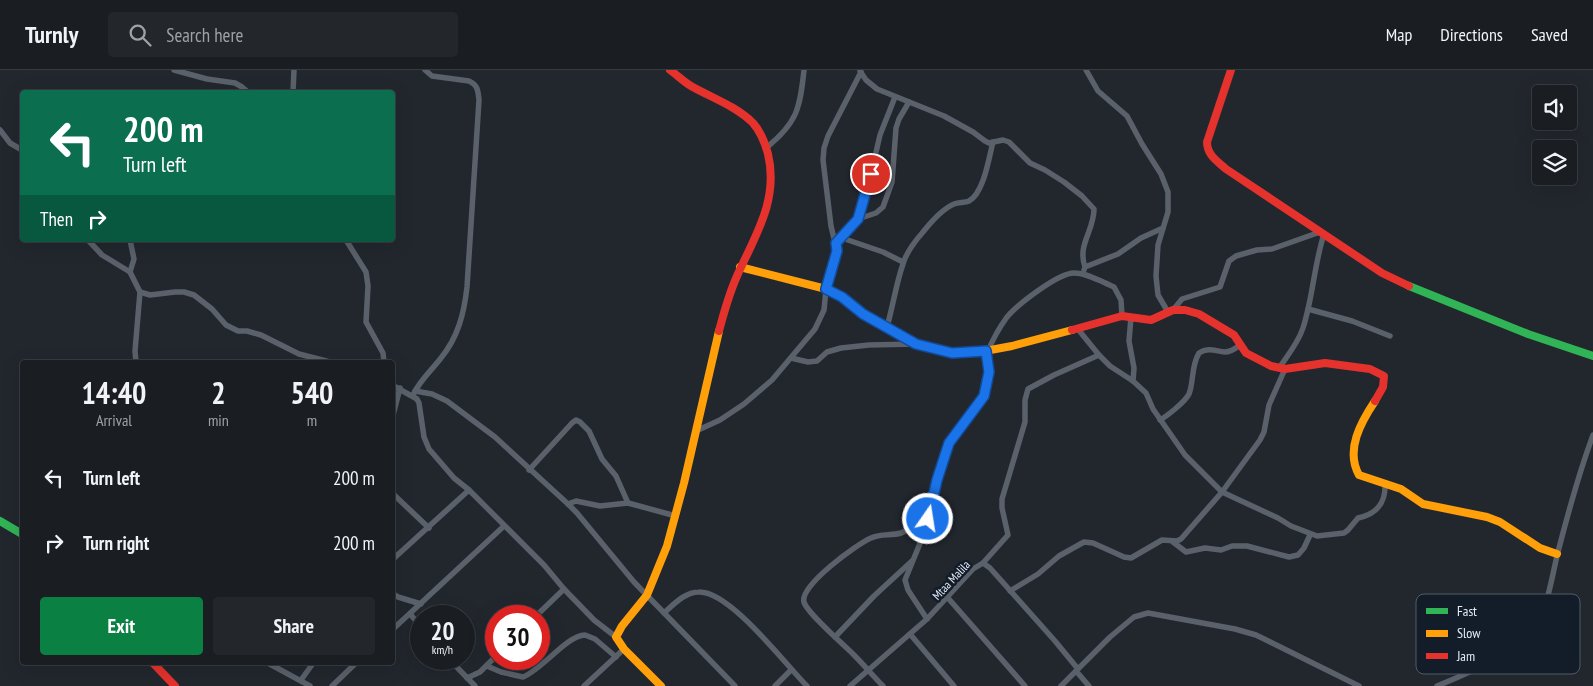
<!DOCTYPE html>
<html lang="en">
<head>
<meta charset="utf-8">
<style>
  body { margin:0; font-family:"PT Sans Narrow",sans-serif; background:#23262a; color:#f1f3f6; height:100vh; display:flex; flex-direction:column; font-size:19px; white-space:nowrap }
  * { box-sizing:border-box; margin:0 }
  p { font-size:16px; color:#9fa2a5 }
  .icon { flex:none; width:28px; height:28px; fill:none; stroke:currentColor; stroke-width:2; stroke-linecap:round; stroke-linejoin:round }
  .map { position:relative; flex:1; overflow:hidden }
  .side { position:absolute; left:20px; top:290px; width:375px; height:305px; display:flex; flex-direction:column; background:#1a1d22; border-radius:5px; box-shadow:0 5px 20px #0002,0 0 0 1px #383b40 }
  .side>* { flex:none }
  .guide { position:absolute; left:20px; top:20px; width:375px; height:152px; border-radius:5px; box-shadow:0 5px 20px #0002,0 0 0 1px #383b40; background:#0b6e4f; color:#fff; overflow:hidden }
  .fabs { position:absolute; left:1532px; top:15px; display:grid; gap:10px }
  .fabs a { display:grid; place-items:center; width:45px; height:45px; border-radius:5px; background:#1a1d22; box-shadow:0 5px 20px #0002,0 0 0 1px #383b40; font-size:25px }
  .speed { position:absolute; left:410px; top:535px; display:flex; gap:10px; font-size:25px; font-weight:700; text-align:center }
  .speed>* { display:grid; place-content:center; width:65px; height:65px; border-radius:50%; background:#1a1d22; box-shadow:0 5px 20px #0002,0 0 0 1px #383b40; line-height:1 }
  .speed small { font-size:12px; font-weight:400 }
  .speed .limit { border:8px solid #d22; background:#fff; color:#111 }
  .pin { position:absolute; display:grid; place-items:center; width:42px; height:42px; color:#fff; margin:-21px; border:2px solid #fff; border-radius:50%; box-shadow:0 1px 5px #0007 }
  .me { position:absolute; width:55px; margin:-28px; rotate:13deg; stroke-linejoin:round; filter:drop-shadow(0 0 4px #0008) }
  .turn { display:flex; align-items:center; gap:18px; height:105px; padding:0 20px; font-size:22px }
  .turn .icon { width:65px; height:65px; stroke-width:2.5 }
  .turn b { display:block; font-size:35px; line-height:42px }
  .then { display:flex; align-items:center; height:48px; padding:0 20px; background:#0003; gap:10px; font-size:19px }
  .eta { display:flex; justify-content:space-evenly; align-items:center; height:85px; text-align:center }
  .eta b { font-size:30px; font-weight:700; line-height:35px }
  .action { display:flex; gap:10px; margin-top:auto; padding:10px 20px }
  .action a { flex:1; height:58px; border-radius:5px; background:#0b8043; color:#fff; font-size:20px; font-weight:700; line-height:58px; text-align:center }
  .action a+a { background:#23262a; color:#f1f3f6 }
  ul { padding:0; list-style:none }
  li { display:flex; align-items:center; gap:15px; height:65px; padding:0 20px }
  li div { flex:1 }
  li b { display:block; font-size:19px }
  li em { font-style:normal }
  header { display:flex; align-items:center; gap:30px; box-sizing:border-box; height:70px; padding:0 25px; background:#1a1d22; border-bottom:1px solid #383b40 }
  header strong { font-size:24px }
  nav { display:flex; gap:28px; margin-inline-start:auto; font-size:18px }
  .search { width:350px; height:45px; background:#23262a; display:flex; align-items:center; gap:12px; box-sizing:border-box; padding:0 18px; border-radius:5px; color:#9fa2a5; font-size:19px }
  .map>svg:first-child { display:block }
</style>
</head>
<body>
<header>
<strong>Turnly</strong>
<div class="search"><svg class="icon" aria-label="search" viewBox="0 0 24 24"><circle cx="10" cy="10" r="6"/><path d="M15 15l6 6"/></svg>Search here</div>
<nav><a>Map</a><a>Directions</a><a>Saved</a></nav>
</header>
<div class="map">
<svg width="1593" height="616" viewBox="0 0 1593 616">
  <rect width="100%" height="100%" fill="#22272e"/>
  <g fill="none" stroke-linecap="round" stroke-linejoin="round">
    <g stroke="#5a616a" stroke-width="5.5">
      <polyline points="174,0 207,9 235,13 242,17 248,22"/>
      <polyline points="1086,0 1098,21 1127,46 1142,74 1161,104 1168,122 1168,142 1158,175 1156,206 1158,225 1168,242"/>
      <path d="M860,1L866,10L877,19L944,46L973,62L985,71L989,73L1003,70L1009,72L1030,93L1045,100L1064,112L1082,126L1094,139C1094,161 1077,175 1085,197"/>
      <polyline points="293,22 294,0"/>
      <polyline points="0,60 10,73 22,80"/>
      <path d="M766,78C797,53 800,39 804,0"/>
      <polyline points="858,149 871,104 880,65 895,27"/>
      <polyline points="842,168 883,182 903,192"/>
      <polyline points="88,170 102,185 130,202 140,222 150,225 175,222 184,222 194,225 212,239 226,255 238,261 247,261 261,265 299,284 330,292"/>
      <polyline points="130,170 134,189 130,202"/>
      <polyline points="346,170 366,202 368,216 366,252 383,283 384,292"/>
      <polyline points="836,173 858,149 876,143 883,137 892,112 896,58 899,49 909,32"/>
      <polyline points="1084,200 1085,197 1118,184 1141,168 1163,158"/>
      <polyline points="1308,239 1352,251 1390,266"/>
      <polyline points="1173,240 1182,229 1220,217 1229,191 1236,186 1257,180 1272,179 1320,162"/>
      <polyline points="1131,247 1129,271 1134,298 1133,311"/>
      <path d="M887,257C893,236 896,214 903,194C906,183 916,170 923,162C931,152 942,139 954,134C959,132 965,133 969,131C984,123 989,87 993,72"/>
      <path d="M1077,258L1099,285L1110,296L1133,311L1146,323L1153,339L1185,385L1222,422L1278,448L1291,456L1317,466L1344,463L1348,460L1358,448C1377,444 1386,433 1385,413"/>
      <path d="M988,281C993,269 999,258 1007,247C1017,235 1058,203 1074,203C1087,203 1102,212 1114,217L1121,230L1122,246"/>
      <polyline points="791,288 808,292 817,291 827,282 841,278 869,275 916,274"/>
      <polyline points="136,292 135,281 140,222"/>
      <path d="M1279,298C1288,285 1298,273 1303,258C1313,227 1314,195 1324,164"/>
      <polyline points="392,315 417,329 419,333 424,367 429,379 454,408 469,420 544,495 564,519 594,550 616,567"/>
      <polyline points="415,321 432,324 447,331 495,367 568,434 577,443 634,512 735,616"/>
      <path d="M413,325C420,310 431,301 441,288C458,267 464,244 467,217L479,30C478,21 478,15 469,11L432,6L425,0"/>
      <polyline points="392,349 400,318"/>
      <path d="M1160,350C1167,346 1185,332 1189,324C1194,311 1191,296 1199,283C1208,277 1215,281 1225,282C1231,282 1236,278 1240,275"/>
      <polyline points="696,361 720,350 744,334 772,310 815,259 824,240 826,219 837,181 831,156 823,90 824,78 828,66 861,2"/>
      <polyline points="529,400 572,353 576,350 580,352 589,361 602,389 616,406 628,433 676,446"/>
      <polyline points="392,423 429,458"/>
      <polyline points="568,434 576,431 600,436 628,433"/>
      <polyline points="1173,472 1186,482 1205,478 1221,480 1232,476 1247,476 1289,487 1298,485 1304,478 1310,465"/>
      <polyline points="392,490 469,420"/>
      <polyline points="983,493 1008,465 1002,438 1002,429 1025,352 1025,330 1028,319 1054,305 1099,285"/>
      <polyline points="1010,521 1038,504 1059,486 1084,472 1093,473 1124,487 1131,488 1162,470 1177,471 1181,469 1222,422 1260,370 1264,362 1269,335 1285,299"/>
      <polyline points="392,523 398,527 421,534"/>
      <polyline points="948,528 1025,616"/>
      <path d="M664,543C674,534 685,522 699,522C730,521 785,594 807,616"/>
      <polyline points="411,545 421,557"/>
      <polyline points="536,546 564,519"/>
      <polyline points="927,549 908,520 905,510 923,466 937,410 949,373 984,326 988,311 989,302 985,281"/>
      <polyline points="392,560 504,456"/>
      <polyline points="910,564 954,616"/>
      <polyline points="835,567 874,526 912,491"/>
      <polyline points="449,589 475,616"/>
      <polyline points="266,592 310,616"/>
      <path d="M487,596L501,602L523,607C544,598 566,566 585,565L595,569L616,587"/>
      <polyline points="1076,601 1089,616"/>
      <polyline points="467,608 480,602 496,586"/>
      <polyline points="301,610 314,592"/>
      <polyline points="332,616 357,592"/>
      <polyline points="584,616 624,579"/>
      <polyline points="775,616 791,600"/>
      <polyline points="850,616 927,549 973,499 983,493 990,498 1055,571 1078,599"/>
      <path d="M883,616C873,606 864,595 854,585C844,575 807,543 804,532C799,516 857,474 871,468C881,463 891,466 901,463C910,459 919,453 928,449"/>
      <polyline points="1061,616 1110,567 1134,547 1148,543 1235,559 1256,565 1359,616"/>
      <path d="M1437,616C1459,607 1516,583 1530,565C1548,542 1551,509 1558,482C1568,443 1579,403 1593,365"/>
    </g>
    <g stroke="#30b455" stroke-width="8">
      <polyline points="1409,216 1528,264 1593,286"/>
      <polyline points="0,451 22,464"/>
    </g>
    <g stroke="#ff9f0a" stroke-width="8">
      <polyline points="740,197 826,219 842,227 863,244 916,274 952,283 985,281 1012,276 1072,260"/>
      <path d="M1375,331C1361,352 1345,380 1359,405L1401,419L1423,434L1487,447L1500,452L1540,478L1557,484"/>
      <polyline points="661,616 624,579 616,567 622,556 647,525 667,476 684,413 719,261"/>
    </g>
    <g stroke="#e5322d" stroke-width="8">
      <path d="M670,0C677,5 684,12 691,16C712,28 736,36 753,53C761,62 765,73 768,84C779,130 755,166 737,206C729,224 724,242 719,261"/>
      <path d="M1231,0L1207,72C1207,85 1217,91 1226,99L1382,203L1409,216"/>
      <polyline points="1072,260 1122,246 1151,250 1173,240 1185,240 1199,244 1234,265 1246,283 1271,296 1285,299 1325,293 1370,299 1384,306 1383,317 1375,331"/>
      <polyline points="152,592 175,616"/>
    </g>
  </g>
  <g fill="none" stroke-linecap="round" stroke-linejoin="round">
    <defs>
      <polyline id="route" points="871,104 858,149 836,173 837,181 826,219 842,227 863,244 916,274 952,283 986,281 989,302 984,326 949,373 937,410 928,449"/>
    </defs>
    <use href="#route" stroke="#114b97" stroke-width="12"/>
    <use href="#route" stroke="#1a73e8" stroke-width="9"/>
  </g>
  <g text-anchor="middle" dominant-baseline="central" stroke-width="5" stroke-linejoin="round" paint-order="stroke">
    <g font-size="12" fill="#e5ecf6" stroke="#131d2a">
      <text transform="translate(951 510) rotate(-47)">Mtaa Malila</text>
    </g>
  </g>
  <rect x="1416" y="524" width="164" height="80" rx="8" fill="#131d2a" stroke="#525b67" stroke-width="1"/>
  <rect x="1426" y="538" width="22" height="6" fill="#30b455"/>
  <rect x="1426" y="560" width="22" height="7" fill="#ff9f0a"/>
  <rect x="1426" y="583" width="22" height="6" fill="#e5322d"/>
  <g font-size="14" fill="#e5ecf6">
    <text x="1457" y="546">Fast</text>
    <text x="1457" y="568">Slow</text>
    <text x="1457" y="591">Jam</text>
  </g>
</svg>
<div class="fabs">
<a><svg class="icon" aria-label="sound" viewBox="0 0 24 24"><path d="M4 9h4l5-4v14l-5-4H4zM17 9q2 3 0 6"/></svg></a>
<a><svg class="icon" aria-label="layers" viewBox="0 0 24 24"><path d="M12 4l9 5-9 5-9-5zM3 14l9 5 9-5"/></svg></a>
</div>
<div class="speed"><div>20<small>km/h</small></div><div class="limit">30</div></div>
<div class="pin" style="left:871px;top:104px;background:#d93025"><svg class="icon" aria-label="arrive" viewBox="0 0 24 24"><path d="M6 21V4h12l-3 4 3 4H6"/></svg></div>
<svg class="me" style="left:928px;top:449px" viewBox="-20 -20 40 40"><circle r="17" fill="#1a73e8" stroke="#fff" stroke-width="3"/><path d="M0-11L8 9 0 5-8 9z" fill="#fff"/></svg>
<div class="guide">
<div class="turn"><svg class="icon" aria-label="left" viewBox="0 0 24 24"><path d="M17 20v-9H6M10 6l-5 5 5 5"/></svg><div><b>200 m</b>Turn left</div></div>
<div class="then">Then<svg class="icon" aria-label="right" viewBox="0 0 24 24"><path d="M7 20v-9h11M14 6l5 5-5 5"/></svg></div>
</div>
<section class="side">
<div class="eta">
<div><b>14:40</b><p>Arrival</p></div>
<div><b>2</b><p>min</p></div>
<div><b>540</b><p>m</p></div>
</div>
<ul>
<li><svg class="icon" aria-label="left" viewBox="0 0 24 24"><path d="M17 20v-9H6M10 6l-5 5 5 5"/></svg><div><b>Turn left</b></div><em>200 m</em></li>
<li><svg class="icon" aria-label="right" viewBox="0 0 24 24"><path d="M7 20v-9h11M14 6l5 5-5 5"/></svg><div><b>Turn right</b></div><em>200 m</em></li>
</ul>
<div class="action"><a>Exit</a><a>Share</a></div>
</section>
</div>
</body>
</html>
